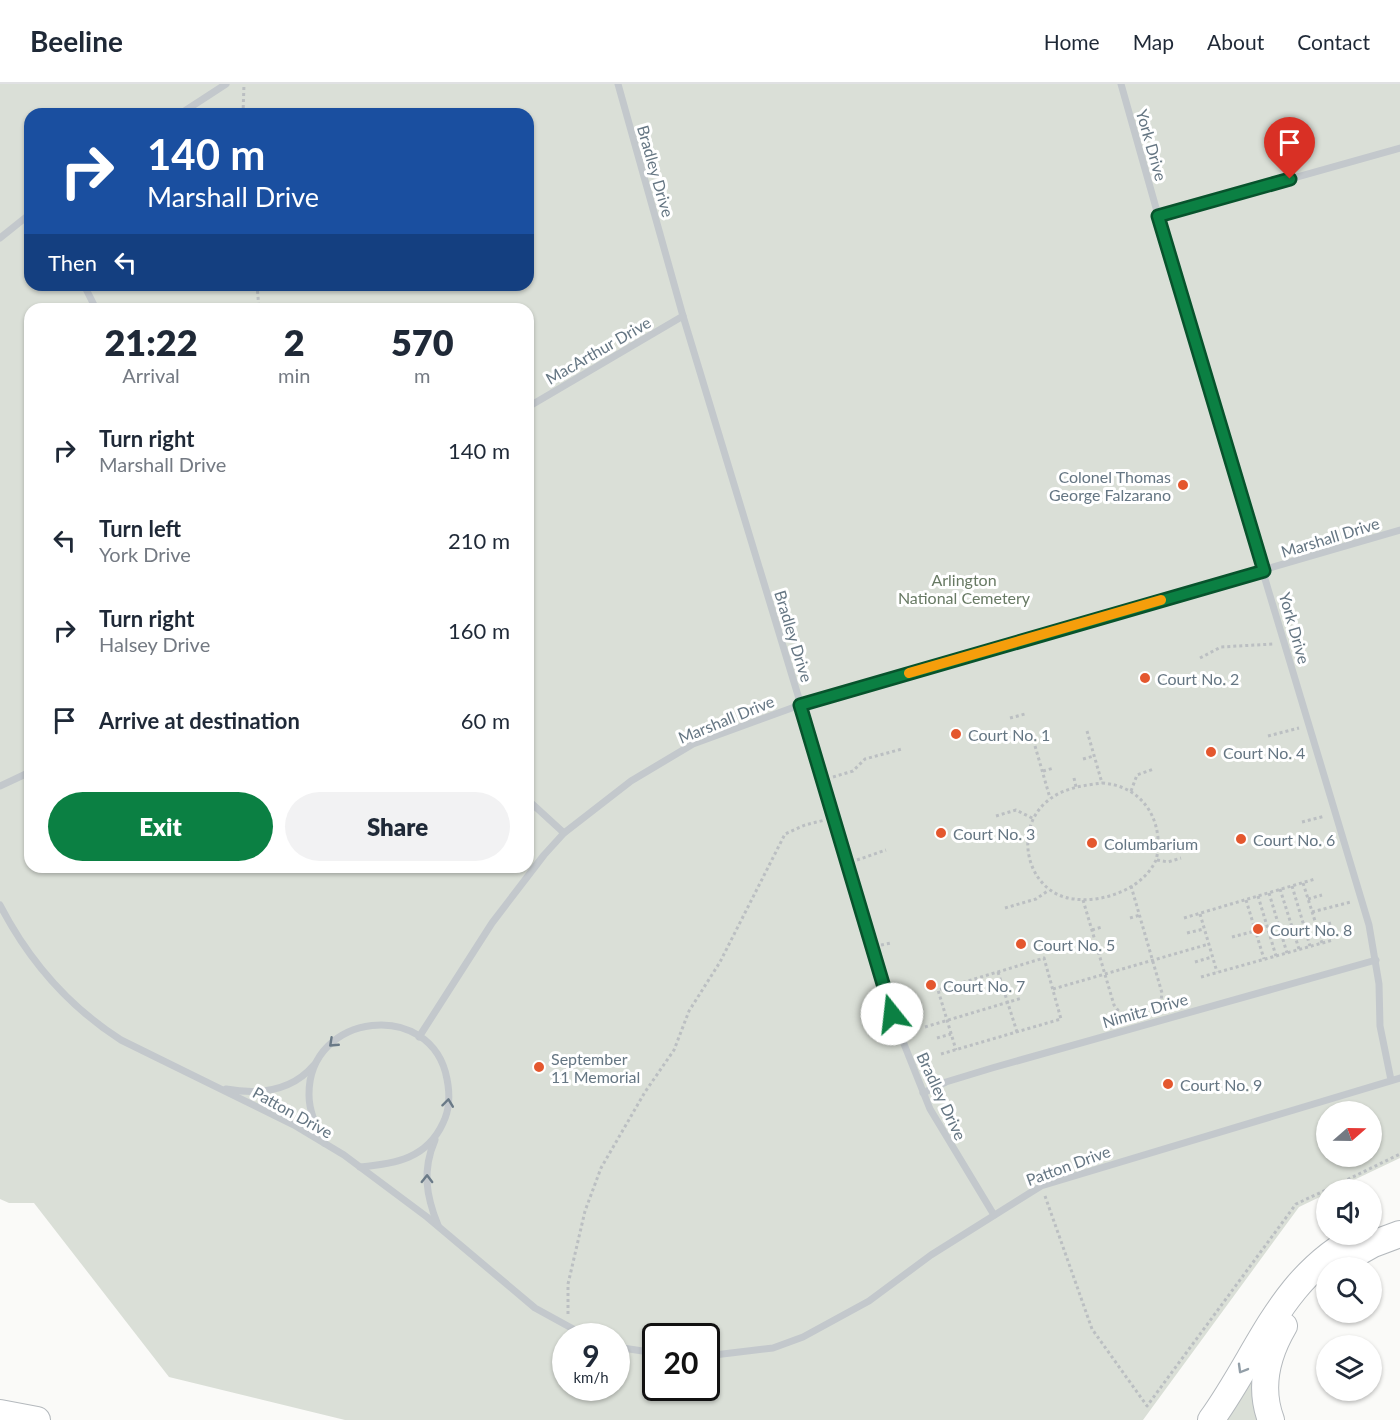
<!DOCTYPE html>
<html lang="en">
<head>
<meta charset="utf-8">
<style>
  body { margin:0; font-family:Lato,sans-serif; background:#f2f2f3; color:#1f2937; height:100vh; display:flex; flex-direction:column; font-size:22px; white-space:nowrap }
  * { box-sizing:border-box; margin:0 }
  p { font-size:20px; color:#747a83 }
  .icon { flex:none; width:33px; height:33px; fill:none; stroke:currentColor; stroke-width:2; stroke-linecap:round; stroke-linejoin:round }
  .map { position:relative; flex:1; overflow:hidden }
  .details { position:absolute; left:24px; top:219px; width:510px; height:570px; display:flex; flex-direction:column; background:#fff; border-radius:18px; box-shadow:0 2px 4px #0004 }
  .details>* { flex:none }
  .hud { position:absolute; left:24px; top:24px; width:510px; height:183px; border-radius:18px; box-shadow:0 2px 4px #0004; background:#1a4fa0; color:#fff; overflow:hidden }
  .needle { width:39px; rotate:70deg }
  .buttons { position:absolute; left:1316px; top:1017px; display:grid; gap:12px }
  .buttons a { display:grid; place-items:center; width:66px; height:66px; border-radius:50%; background:#fff; box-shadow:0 2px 4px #0004; font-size:30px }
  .speed { position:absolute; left:552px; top:1239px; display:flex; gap:12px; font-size:30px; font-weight:700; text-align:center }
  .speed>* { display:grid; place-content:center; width:78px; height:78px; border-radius:50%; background:#fff; box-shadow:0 2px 4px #0004; line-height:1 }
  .speed small { font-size:15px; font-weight:400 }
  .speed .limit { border:3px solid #111; border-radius:9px; background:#fff; color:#111 }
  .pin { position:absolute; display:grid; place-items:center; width:51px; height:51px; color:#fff; margin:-62px -26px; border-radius:50% 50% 50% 0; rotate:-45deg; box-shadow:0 0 6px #0007 }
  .pin .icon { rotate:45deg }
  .me { position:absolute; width:66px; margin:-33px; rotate:344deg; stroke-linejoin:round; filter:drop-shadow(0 0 4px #0008) }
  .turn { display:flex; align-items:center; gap:21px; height:126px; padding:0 24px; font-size:27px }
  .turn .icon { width:78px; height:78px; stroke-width:2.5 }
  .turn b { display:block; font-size:42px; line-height:51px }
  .then { display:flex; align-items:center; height:57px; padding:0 24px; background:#0003; gap:12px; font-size:22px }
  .eta { display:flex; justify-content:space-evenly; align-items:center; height:102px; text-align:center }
  .eta b { font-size:36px; font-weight:800; line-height:42px }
  .action { display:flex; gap:12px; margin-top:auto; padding:12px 24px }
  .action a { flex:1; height:69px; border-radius:36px; background:#0b8043; color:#fff; font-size:24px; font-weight:800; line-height:69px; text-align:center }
  .action a+a { background:#f2f2f3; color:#1f2937 }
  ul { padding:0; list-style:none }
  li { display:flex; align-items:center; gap:18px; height:90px; padding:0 24px }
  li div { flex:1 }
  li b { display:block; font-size:22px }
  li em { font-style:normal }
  header { display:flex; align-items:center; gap:36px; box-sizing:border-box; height:84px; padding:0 30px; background:#fff; border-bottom:2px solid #e0e1e3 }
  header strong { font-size:28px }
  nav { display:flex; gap:33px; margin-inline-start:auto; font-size:21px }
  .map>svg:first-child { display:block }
</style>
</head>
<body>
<header>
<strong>Beeline</strong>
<nav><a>Home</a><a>Map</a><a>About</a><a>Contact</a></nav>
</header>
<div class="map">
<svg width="1400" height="1336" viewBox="0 0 1400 1336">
  <rect width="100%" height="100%" fill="#fafaf8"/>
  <g fill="#dadfd7" fill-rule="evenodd">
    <path d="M0,0H1400V1074L1335,1105L1326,1106V1110L1299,1123L1143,1336H345L169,1293L34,1119H9L0,1115ZM30,30H528V201H30ZM30,225H528V783H30ZM1326,1028H1371V1072H1326ZM566,1252H616V1304H566ZM656,1252H706V1304H656Z"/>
    <polygon points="1257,1272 1264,1336 1221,1336"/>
  </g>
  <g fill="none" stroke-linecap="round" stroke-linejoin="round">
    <defs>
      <g id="motorway">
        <polyline points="1350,1173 1373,1160 1400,1150"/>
        <polyline points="0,1329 37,1336"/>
        <path d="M1211,1336C1261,1267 1280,1192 1363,1150"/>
        <path d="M1271,1336C1259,1304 1267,1271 1284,1242"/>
      </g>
    </defs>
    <use href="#motorway" stroke="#b4b9bd" stroke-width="28"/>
    <g stroke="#bbbfc2" stroke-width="3" stroke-dasharray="3 3" stroke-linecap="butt">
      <polyline points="243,30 244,0"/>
      <polyline points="257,201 259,225"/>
      <polyline points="1200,574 1221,563 1273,560"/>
      <polyline points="1010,634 1025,630"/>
      <polyline points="1087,647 1102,699"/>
      <polyline points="1268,652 1299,644"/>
      <polyline points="1035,662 1050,714"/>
      <polyline points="1083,675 1094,672"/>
      <polyline points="1043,687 1054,684"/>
      <polyline points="833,693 853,687 865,675 902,665"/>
      <polyline points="1074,694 1076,703"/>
      <path d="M1102,699C1133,701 1155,722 1158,754C1158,760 1158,770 1156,776C1143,805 1103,819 1074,815C1026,810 1011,743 1050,715C1064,704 1085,701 1102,699Z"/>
      <polyline points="1131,707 1137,691 1154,685"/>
      <polyline points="996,732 1016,726 1034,735"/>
      <polyline points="1302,738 1325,732"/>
      <polyline points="857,776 886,766"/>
      <polyline points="1157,776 1168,778 1181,774"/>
      <polyline points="1303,799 1322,859"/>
      <polyline points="1131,802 1162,909 1161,917"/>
      <polyline points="1292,802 1310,862"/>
      <polyline points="1280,805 1299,865"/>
      <polyline points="1269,809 1287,869"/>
      <polyline points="1258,812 1276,872"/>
      <polyline points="1308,815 1322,811"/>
      <polyline points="1083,816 1114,921 1120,929"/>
      <polyline points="1246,816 1264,875"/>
      <polyline points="1005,824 1036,815 1049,806"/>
      <polyline points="1312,828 1351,818"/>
      <polyline points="1200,830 1217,888"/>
      <polyline points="1130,834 1140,831"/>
      <polyline points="1184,834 1315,795"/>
      <polyline points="1317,843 1331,839"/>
      <polyline points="1092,846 1102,843"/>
      <polyline points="1187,849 1204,845"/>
      <polyline points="1232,853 1255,847"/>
      <polyline points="881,861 891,859"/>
      <polyline points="1195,878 1212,873"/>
      <polyline points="998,888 1017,948"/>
      <polyline points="1201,893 1333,856"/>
      <polyline points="1053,905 1209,860"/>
      <polyline points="925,943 1022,914"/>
      <polyline points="937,954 951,950"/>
      <polyline points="941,970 1061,935 1044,874 938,906 956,966"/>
      <polyline points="1326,1106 1400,1070"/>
      <polyline points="1045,1112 1092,1245 1147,1322 1296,1120 1326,1106"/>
      <polyline points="568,1230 568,1200 585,1127 601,1084 645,1008 674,966 689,927 720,878 785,750 805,741 825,736"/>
    </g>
    <g stroke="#c3c8cc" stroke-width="7">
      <polyline points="618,0 683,232 830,717 892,930 930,1025 994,1131"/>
      <polyline points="1121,0 1195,262 1369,841 1379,900 1380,942 1391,996"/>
      <polyline points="180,30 226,0"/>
      <polyline points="1158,132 1400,64"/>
      <polyline points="0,154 30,130"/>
      <polyline points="84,201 96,225"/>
      <polyline points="528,323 683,232"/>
      <polyline points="0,702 30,688"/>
      <polyline points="528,716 564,749"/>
      <path d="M0,821C29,877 68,922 121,956L294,1041L344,1071L427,1133L535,1224L586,1252"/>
      <polyline points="419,953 492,839 544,771 564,749 631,697 693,660 800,621 1400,446"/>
      <path d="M226,1005C259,1011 291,1008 314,981"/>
      <polyline points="923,1009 946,998 992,984 1376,876"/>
      <path d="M435,1056C422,1086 426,1112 438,1141"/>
      <path d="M324,1059C317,1044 309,1028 309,1011C308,928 432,914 447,995C450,1010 450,1025 443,1039C427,1074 396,1080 360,1083"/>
      <polyline points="616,1263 656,1269"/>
      <polyline points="706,1272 773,1264 803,1253 869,1217 931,1171 1041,1102 1400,994"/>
    </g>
    <use href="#motorway" stroke="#fff" stroke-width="26"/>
  </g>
  <defs><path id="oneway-chevron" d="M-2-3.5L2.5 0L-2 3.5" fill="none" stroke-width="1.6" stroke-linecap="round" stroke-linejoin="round" transform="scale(1.5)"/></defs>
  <g stroke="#6a7a87">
    <use href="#oneway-chevron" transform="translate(333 959) rotate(137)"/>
    <use href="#oneway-chevron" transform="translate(448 1019) rotate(-83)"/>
    <use href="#oneway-chevron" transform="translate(427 1095) rotate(-89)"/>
  </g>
  <use stroke="#939fa8" href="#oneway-chevron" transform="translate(1242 1285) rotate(120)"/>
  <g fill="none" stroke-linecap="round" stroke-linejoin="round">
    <defs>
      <polyline id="route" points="892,930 800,621 1264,487 1158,132 1290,95"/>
    </defs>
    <use href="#route" stroke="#07532c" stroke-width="15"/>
    <use href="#route" stroke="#0b8043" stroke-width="10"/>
    <polyline stroke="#f59e0b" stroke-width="10" points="909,589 1161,516"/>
  </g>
  <g fill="#e4572e" stroke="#fff" stroke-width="2">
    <circle cx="1183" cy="401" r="6"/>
    <circle cx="1145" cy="594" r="6"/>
    <circle cx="956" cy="650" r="6"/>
    <circle cx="1211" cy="668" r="6"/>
    <circle cx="941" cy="749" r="6"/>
    <circle cx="1241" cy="755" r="6"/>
    <circle cx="1092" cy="759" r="6"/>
    <circle cx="1258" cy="845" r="6"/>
    <circle cx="1021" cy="860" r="6"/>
    <circle cx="931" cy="901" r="6"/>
    <circle cx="539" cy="983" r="6"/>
    <circle cx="1168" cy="1000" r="6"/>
  </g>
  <g text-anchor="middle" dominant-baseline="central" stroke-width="6" stroke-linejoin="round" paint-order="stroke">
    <g font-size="16" fill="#657683" stroke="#fff">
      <text transform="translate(1152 61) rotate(74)">York Drive</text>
      <text transform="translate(656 87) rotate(74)">Bradley Drive</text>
      <text transform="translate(598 266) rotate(-30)">MacArthur Drive</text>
      <text transform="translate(1330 453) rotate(-17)">Marshall Drive</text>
      <text transform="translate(1295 544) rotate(74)">York Drive</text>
      <text transform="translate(794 552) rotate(73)">Bradley Drive</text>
      <text transform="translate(726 635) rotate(-22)">Marshall Drive</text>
      <text transform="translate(1145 926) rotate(-16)">Nimitz Drive</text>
      <text transform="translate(942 1012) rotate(65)">Bradley Drive</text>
      <text transform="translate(293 1028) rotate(29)">Patton Drive</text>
      <text transform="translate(1068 1081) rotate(-20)">Patton Drive</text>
    </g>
    <g font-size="16" fill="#657683" stroke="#fff" text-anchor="start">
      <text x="1171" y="392" text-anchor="end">Colonel Thomas<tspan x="1171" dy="18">George Falzarano</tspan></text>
      <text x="1157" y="594">Court No. 2</text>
      <text x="968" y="650">Court No. 1</text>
      <text x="1223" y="668">Court No. 4</text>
      <text x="953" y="749">Court No. 3</text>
      <text x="1253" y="755">Court No. 6</text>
      <text x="1104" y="759">Columbarium</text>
      <text x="1270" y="845">Court No. 8</text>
      <text x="1033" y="860">Court No. 5</text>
      <text x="943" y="901">Court No. 7</text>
      <text x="551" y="974">September<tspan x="551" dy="18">11 Memorial</tspan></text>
      <text x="1180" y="1000">Court No. 9</text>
    </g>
    <g font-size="16" fill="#687a64" stroke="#fff">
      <text x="964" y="495">Arlington<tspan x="964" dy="18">National Cemetery</tspan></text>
    </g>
  </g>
</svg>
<div class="buttons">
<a><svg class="needle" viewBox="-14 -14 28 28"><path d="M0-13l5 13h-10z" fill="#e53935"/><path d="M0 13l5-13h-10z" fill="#747a83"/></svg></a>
<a><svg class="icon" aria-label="sound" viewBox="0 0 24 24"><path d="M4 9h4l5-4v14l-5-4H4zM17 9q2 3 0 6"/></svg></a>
<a><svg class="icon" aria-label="search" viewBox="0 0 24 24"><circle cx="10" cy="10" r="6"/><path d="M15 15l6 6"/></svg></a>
<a><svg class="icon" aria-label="layers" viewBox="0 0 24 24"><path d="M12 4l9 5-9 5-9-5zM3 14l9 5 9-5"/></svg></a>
</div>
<div class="speed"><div>9<small>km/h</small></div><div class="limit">20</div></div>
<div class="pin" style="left:1290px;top:95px;background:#d93025"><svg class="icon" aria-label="arrive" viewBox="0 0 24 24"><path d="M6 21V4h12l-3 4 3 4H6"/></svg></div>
<svg class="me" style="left:892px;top:930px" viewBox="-20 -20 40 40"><circle r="19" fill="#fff"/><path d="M0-13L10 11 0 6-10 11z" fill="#0b8043"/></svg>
<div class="hud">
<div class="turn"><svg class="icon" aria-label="right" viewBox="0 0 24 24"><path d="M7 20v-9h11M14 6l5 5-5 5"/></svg><div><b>140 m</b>Marshall Drive</div></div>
<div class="then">Then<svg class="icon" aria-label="left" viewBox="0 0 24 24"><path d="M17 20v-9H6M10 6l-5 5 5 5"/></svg></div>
</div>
<section class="details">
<div class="eta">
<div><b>21:22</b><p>Arrival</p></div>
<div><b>2</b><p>min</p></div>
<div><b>570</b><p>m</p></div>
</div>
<ul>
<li><svg class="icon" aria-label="right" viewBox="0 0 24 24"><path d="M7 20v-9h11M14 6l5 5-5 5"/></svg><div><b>Turn right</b><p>Marshall Drive</p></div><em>140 m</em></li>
<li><svg class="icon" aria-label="left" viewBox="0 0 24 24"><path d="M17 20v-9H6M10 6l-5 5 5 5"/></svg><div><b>Turn left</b><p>York Drive</p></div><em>210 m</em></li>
<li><svg class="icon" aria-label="right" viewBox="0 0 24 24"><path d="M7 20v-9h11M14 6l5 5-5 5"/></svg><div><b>Turn right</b><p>Halsey Drive</p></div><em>160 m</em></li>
<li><svg class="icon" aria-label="arrive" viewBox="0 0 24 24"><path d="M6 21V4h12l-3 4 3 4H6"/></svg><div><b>Arrive at destination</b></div><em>60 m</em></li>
</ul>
<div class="action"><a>Exit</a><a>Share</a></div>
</section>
</div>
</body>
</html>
